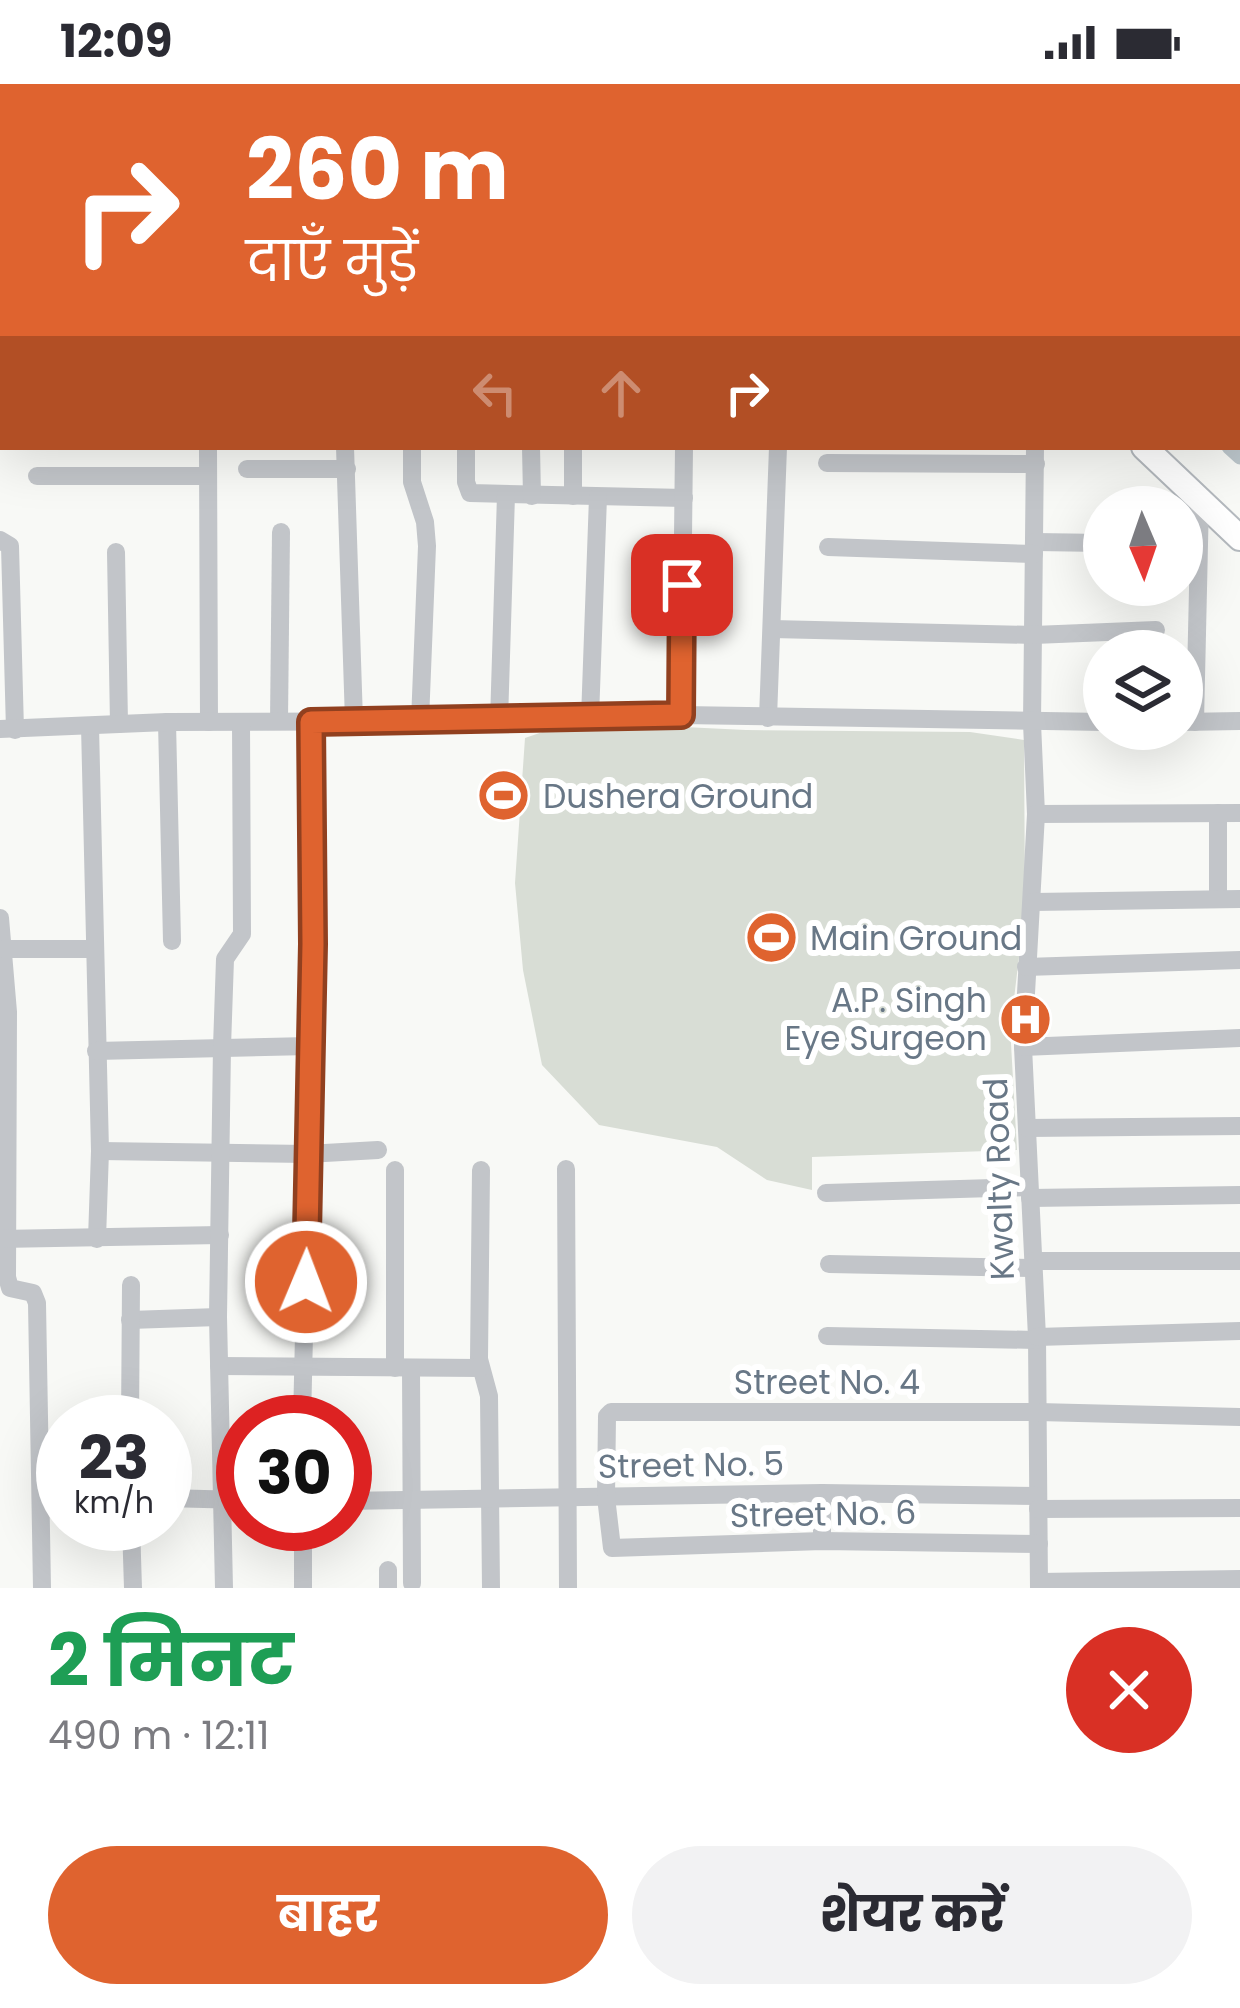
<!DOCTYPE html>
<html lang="hi">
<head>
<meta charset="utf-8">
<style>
  body { margin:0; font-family:Poppins,"Noto Sans Devanagari",sans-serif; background:#f2f2f3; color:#2b2b33; height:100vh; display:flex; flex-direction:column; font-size:45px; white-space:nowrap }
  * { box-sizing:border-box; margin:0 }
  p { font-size:39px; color:#7c7c81 }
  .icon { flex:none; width:66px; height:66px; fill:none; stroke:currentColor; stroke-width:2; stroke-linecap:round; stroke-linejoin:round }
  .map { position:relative; height:1504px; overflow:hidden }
  .sheet { display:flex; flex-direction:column; background:#fff; flex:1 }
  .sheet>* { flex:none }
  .banner { position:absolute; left:0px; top:0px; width:1242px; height:366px; box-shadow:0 12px 48px #0002; background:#df632f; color:#fff; overflow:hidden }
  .needle { width:78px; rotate:178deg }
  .buttons { position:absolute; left:1083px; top:402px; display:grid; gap:24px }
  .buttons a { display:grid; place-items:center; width:120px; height:120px; border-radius:50%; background:#fff; box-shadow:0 12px 48px #0002; font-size:60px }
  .speed { position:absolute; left:36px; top:1311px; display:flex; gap:24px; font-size:60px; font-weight:700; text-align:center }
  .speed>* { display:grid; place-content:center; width:156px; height:156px; border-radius:50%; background:#fff; box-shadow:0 12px 48px #0002; line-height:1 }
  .speed small { font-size:30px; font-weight:400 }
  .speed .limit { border:18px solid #d22; background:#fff; color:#111 }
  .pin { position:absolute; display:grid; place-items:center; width:102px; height:102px; color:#fff; margin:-51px; border-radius:24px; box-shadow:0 6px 18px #0006 }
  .me { position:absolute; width:132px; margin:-66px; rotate:1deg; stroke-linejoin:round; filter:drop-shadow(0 0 9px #0008) }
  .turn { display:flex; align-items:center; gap:42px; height:252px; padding:0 48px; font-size:54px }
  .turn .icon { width:156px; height:156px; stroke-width:2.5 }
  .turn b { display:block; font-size:84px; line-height:102px }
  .lanes { display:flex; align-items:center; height:114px; padding:0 48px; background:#0003; justify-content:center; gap:60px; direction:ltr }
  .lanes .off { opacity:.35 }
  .round { display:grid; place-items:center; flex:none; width:126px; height:126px; border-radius:63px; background:#f2f2f3 }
  .headline { display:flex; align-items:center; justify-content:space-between; height:204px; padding:0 48px }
  h1 { font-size:72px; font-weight:700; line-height:90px; color:#1e9e55 }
  .action { display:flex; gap:24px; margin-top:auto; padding:24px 48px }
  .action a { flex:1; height:138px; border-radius:72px; background:#df632f; color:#fff; font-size:48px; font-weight:700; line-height:138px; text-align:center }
  .action a+a { background:#f2f2f3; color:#2b2b33 }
  .status { display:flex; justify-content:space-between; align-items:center; height:84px; padding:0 60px; background:#fff; direction:ltr }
  .status svg { height:33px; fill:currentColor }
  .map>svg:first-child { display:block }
</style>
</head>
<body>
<div class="status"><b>12:09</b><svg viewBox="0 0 49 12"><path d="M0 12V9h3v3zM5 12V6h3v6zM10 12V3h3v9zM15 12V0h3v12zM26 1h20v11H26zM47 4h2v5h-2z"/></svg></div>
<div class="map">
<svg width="1240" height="1504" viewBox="0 0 1240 1504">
  <rect width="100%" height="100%" fill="#f8f9f6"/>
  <polygon fill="#d8ddd5" points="621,640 746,646 970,648 1024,656 1025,823 1013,923 1009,924 1017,1066 812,1073 812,1106 767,1096 717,1063 599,1041 542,981 523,886 515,799 525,654 557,643"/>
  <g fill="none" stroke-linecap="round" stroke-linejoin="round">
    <g stroke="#bbc5ca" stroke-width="15">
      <polyline points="847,0 850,3"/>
      <polyline points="1229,363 1240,373"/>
    </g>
    <defs>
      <g id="secondary">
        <polyline points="763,0 766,3"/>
        <polyline points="1144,363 1240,454"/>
      </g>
      <g id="highway">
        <polyline points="911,0 914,3"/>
        <polyline points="1239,309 1240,310"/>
      </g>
    </defs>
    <use href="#secondary" stroke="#b4b9be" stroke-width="28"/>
    <use href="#highway" stroke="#b5b8bc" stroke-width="38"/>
    <g stroke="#c2c5c9" stroke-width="18">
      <polyline points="208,0 208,3"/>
      <polyline points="276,0 276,3"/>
      <polyline points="351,0 351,3"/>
      <polyline points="569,0 569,3"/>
      <polyline points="640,0 640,3"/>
      <polyline points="1237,0 1237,3"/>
      <polyline points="165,3 165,0"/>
      <polyline points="709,3 710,0"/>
      <polyline points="1035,3 1035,0"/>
      <polyline points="0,26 3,26"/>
      <polyline points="1239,88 1240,88"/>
      <polyline points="0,100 3,100"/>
      <polyline points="1239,144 1240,191"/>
      <polyline points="0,175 3,175"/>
      <polyline points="208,363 209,638"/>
      <polyline points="345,363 354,637"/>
      <polyline points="412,363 412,398 425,438 427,462 420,637"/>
      <polyline points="466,363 466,398 470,409 684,414"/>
      <polyline points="531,363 532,412"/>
      <polyline points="1035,363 1032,639 1036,730 1023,963 1037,1253 1039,1504"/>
      <polyline points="827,379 1036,380"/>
      <polyline points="247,385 347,385"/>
      <polyline points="37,392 208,392"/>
      <polyline points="573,412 573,363"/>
      <polyline points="0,456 10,462 15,646"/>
      <polyline points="1035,458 1104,459"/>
      <polyline points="828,463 1034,470"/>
      <polyline points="116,468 119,640"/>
      <polyline points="772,545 1034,551 1156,546"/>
      <polyline points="681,631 684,363"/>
      <polyline points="590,634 598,413"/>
      <polyline points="768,634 778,363"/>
      <polyline points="279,637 281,448"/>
      <polyline points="499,637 506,411"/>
      <polyline points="167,638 172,857"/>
      <polyline points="1182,638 1240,637"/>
      <polyline points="1195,638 1200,416"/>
      <polyline points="90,642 100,1067 97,1155"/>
      <polyline points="0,645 167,638 519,637 681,631 1104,638"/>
      <polyline points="1218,729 1218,815"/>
      <polyline points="1036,730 1240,729"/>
      <polyline points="1033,818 1240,815"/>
      <polyline points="0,834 8,928 7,1193 10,1204 33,1209 37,1219 42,1504"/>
      <polyline points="4,865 93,865"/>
      <polyline points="1026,883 1240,876"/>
      <polyline points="1023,963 1240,954"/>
      <polyline points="96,967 309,962"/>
      <polyline points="1027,1044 1240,1042"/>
      <polyline points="100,1067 307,1070 378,1066"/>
      <polyline points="566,1085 568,1504"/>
      <polyline points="481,1086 479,1275 489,1312 491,1504"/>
      <polyline points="826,1109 1029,1103"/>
      <polyline points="1030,1114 1240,1111"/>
      <polyline points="0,1155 220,1151"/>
      <polyline points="1034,1177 1240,1177"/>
      <polyline points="829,1180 1032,1184"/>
      <polyline points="130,1236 218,1233"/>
      <polyline points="827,1252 1036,1256"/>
      <polyline points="1037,1253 1240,1247"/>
      <polyline points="219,1282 480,1284"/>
      <polyline points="395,1284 395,1086"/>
      <polyline points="411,1284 412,1499"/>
      <polyline points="130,1338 131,1201"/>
      <polyline points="302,1338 313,860 311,638"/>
      <polyline points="822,1409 822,1457"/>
      <polyline points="165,1414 243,1416"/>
      <polyline points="345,1417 822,1409 1037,1412"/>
      <polyline points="1038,1425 1240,1424"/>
      <polyline points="131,1440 133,1504"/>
      <polyline points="303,1440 303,1504"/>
      <polyline points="1039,1460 822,1457 612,1464 606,1413 607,1332 611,1328 1038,1328 1240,1333"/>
      <polyline points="388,1486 388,1504"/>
      <polyline points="1039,1498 1240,1495"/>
      <polyline points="224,1504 218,1233 222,963 225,875 242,850 241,638"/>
    </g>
    <use href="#secondary" stroke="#fff" stroke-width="24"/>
    <use href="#highway" stroke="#fff" stroke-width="33"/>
  </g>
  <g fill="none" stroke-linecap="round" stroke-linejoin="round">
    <defs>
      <polyline id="route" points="306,1198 313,860 311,638 681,631 682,501"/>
    </defs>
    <use href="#route" stroke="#91401f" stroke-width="30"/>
    <use href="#route" stroke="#df632f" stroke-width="21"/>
  </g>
  <defs>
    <symbol id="stadium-disc" viewBox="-11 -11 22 22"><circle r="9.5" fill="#df632f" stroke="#fff"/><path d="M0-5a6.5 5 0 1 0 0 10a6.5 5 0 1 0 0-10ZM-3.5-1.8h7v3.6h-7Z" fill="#fff"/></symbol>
    <symbol id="hospital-disc" viewBox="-11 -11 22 22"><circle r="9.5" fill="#df632f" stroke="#fff"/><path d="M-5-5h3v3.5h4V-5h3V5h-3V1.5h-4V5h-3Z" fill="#fff"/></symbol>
  </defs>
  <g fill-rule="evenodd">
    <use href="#stadium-disc" x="474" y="682" width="59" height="59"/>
    <use href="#stadium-disc" x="742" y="824" width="59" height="59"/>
    <use href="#hospital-disc" x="996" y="906" width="59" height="59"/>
  </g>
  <g text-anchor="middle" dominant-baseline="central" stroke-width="12" stroke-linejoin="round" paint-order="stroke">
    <g font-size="33" fill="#687786" stroke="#fff" text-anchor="start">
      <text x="543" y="712">Dushera Ground</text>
      <text x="810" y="854">Main Ground</text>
      <text x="987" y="916" text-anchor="end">A.P. Singh<tspan x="987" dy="38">Eye Surgeon</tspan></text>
    </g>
    <g font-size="33" fill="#687786" stroke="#fff">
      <text transform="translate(999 1095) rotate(-92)">Kwalty Road</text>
      <text x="827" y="1298">Street No. 4</text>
      <text transform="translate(691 1381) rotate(-1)">Street No. 5</text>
      <text transform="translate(823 1430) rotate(-1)">Street No. 6</text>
    </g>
  </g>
</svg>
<div class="buttons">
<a><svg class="needle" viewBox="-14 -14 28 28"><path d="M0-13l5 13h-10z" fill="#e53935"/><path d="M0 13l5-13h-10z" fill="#7c7c81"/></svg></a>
<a><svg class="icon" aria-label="layers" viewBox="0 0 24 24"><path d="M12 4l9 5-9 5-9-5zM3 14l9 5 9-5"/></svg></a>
</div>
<div class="speed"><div>23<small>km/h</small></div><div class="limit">30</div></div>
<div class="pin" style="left:682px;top:501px;background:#d93025"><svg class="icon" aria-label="arrive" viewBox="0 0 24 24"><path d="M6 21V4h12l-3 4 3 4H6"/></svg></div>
<svg class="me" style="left:306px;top:1198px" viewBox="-20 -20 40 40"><circle r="17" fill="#df632f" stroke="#fff" stroke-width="3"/><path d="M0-11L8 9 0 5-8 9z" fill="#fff"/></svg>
<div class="banner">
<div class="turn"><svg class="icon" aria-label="right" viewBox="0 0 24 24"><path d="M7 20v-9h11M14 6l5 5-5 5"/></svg><div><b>260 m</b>दाएँ मुड़ें</div></div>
<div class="lanes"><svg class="icon off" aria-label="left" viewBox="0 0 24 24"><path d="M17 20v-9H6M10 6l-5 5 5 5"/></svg><svg class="icon off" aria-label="ahead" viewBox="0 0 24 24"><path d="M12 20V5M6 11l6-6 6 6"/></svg><svg class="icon" aria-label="right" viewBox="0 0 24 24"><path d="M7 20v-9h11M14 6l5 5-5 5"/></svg></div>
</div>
</div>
<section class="sheet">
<div class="headline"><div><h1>2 मिनट</h1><p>490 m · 12:11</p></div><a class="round" style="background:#d93025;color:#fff"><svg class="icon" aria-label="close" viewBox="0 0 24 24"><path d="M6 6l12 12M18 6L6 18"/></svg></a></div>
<div class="action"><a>बाहर</a><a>शेयर करें</a></div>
</section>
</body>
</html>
